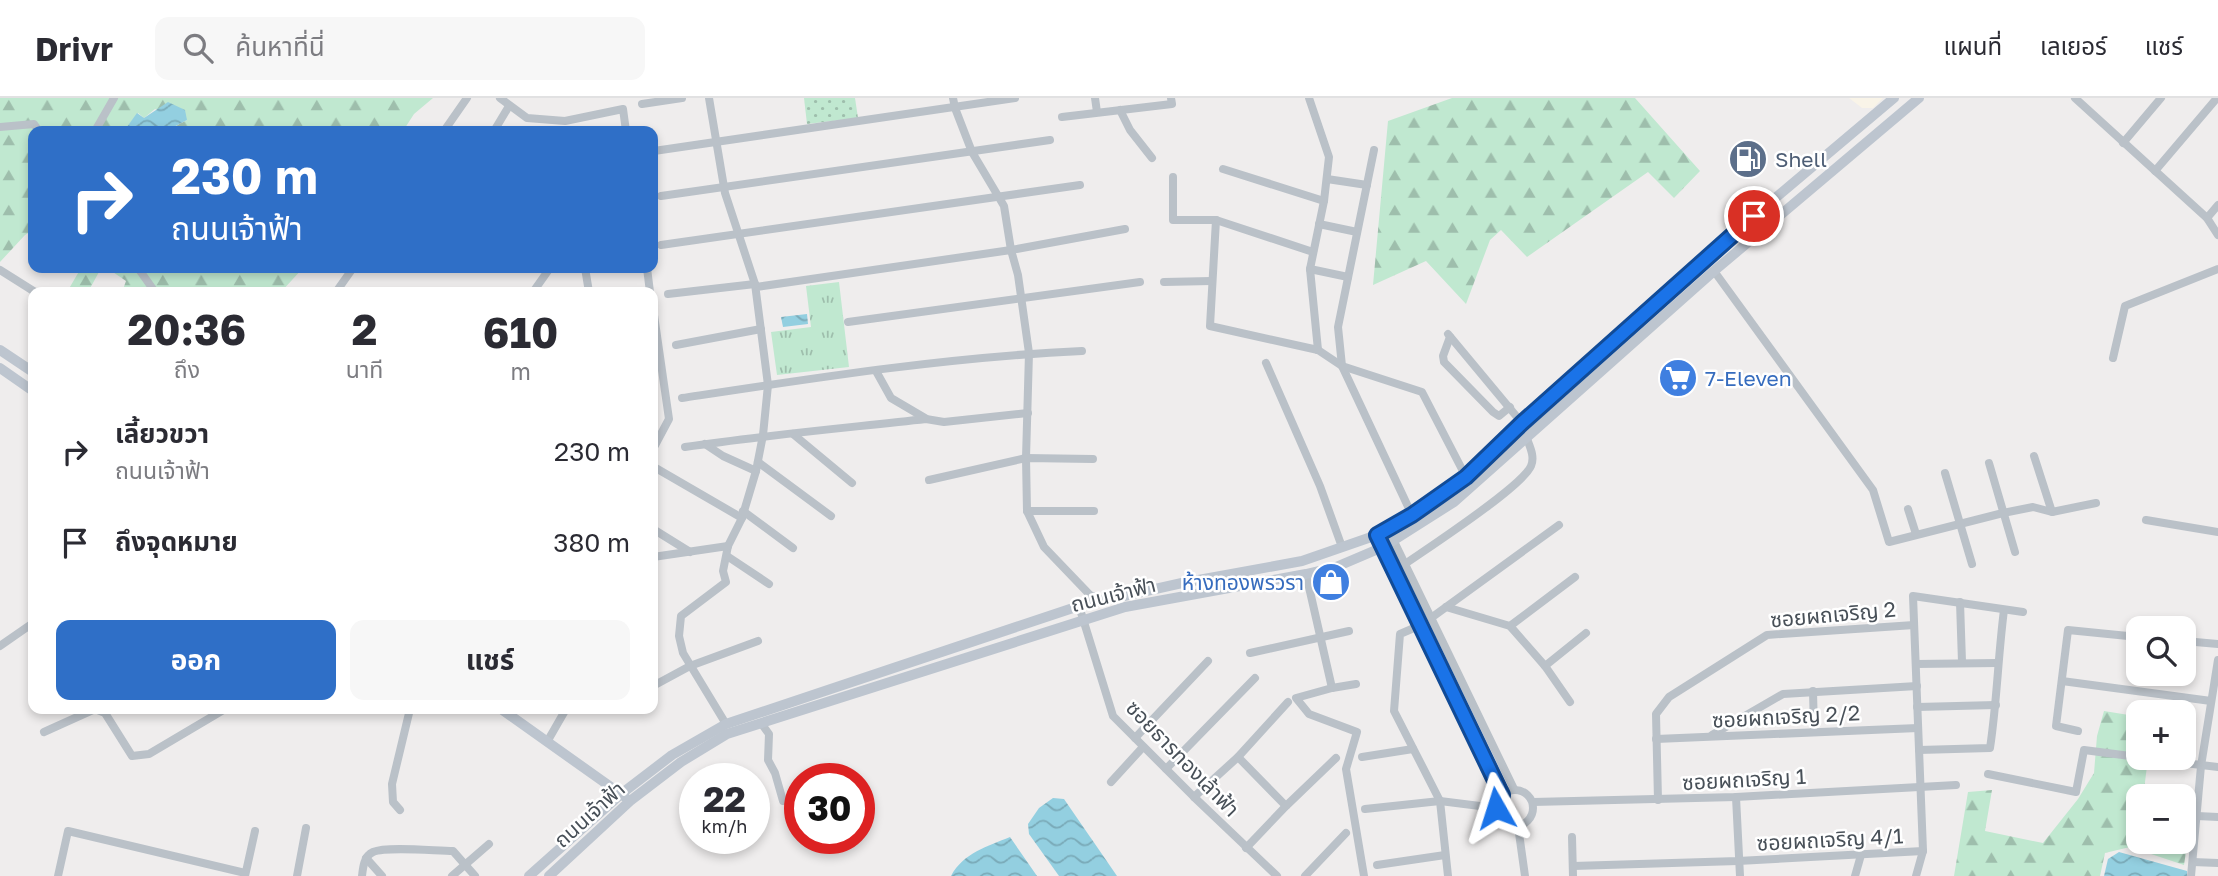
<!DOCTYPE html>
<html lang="th">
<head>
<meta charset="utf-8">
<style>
  body { margin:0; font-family:"Golos Text","Noto Sans Thai",sans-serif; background:#f7f7f7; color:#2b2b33; height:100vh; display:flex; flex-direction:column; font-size:26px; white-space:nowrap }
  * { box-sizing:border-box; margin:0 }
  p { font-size:23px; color:#7c7c81 }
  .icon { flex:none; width:38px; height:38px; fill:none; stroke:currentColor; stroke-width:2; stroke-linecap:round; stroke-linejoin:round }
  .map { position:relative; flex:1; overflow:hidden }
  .panel { position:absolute; left:28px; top:189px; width:630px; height:427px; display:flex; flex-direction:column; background:#fff; border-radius:14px; box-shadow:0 4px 10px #0003 }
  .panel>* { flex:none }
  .top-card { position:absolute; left:28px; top:28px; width:630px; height:147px; border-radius:14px; box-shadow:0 4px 10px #0003; background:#2f6fc7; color:#fff; overflow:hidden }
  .buttons { position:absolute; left:2126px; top:518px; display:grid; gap:14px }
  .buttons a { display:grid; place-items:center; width:70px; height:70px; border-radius:14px; background:#fff; box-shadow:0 4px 10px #0003; font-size:35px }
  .speed { position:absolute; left:679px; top:665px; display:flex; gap:14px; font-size:35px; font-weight:700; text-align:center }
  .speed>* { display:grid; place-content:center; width:91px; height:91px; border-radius:50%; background:#fff; box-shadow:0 4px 10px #0003; line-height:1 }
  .speed small { font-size:18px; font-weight:400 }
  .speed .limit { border:10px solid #d22; background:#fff; color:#111 }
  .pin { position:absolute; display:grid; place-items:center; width:60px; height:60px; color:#fff; margin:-30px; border:4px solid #fff; border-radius:50%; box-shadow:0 2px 7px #0007 }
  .me { position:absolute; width:77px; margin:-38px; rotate:354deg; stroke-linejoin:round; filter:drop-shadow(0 0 5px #0008) }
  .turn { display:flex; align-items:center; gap:24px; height:147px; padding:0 28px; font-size:32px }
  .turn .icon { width:91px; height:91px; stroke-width:2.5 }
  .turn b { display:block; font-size:49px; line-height:60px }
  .eta { display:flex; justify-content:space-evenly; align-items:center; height:119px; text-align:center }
  .eta b { font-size:42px; font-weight:700; line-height:49px }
  .button { display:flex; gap:14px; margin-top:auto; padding:14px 28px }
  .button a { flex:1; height:80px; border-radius:14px; background:#2f6fc7; color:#fff; font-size:28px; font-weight:700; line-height:80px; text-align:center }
  .button a+a { background:#f7f7f7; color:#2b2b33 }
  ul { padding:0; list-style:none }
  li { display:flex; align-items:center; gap:21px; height:91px; padding:0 28px }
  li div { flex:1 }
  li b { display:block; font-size:26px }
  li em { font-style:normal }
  header { display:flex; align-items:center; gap:42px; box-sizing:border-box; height:98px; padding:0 35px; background:#fff; border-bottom:2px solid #e1e1e2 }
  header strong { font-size:33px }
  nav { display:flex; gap:38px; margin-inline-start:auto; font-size:24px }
  .search { width:490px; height:63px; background:#f7f7f7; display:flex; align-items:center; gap:18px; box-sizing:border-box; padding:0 24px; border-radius:14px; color:#7c7c81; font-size:26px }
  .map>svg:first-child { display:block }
</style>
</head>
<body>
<header>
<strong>Drivr</strong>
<div class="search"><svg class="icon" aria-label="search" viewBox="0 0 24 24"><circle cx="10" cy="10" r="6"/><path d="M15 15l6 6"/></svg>ค้นหาที่นี่</div>
<nav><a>แผนที่</a><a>เลเยอร์</a><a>แชร์</a></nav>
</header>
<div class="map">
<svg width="2218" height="778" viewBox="0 0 2218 778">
  <defs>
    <pattern id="grass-dots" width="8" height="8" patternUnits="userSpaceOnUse" patternTransform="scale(1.75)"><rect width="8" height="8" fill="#c0e8d0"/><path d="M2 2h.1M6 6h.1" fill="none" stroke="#9ebeac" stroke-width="1.8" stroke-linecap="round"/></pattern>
    <pattern id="forest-firs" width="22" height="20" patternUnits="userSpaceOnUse" patternTransform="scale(1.75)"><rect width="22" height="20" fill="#c0e8d0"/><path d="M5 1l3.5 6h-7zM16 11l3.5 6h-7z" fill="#9ebeac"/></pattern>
    <pattern id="park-tufts" width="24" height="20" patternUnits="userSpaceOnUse" patternTransform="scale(1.75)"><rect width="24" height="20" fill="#c0e8d0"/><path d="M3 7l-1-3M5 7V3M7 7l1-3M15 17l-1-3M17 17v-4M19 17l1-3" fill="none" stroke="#9ebeac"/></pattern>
    <pattern id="water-waves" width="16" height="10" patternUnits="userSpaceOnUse" patternTransform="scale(1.75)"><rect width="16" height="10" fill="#93cfe0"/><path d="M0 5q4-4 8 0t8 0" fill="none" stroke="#7aaab8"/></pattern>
  </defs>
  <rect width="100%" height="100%" fill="#efeded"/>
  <polygon fill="#f9f4e8" points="1849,0 1883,0 1873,10 1862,10"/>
  <polygon fill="url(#grass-dots)" points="804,0 855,0 858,20 807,26"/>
  <g fill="url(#forest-firs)">
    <polygon points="0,0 433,0 414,16 403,33 166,33 187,22 155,11 144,20 138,15 124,33 33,33 33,132 25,137 0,164"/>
    <polygon points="1452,0 1635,0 1700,73 1674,100 1648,74 1527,159 1501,132 1490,142 1466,206 1426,163 1373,187 1388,23"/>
    <polygon points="81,170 303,170 281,194 122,194 126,183 107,170 99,174 88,194 67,194"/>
    <polygon points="2104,613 2135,618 2138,636 2138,660 2148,660 2144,692 2149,698 2138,698 2138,744 2184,744 2184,738 2188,740 2184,767 2130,749 2105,755 2100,778 1954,778 1968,694 1992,692 1985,733 2043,745 2078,701 2094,675 2097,638"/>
  </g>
  <polygon fill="url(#park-tufts)" points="839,184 849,269 777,277 771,234 811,229 806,188"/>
  <g fill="url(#water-waves)">
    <polygon points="168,4 185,12 187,22 166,33 124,33 137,15 144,20"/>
    <polygon points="807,216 808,226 783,229 781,219"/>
    <polygon points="1053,700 1064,701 1117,778 1059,778 1029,736 1028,726 1039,710"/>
    <path d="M1010,739L1037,778H951C963,755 988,748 1010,739Z"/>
    <polygon points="2119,754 2187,773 2187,778 2104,778 2108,761"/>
  </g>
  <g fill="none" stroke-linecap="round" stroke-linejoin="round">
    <g stroke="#bac1c8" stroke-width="8">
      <polyline points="500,0 527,20 565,23 623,11 626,33"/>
      <polyline points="709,0 725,95 755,186 768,287 763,337 756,373 742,420 728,448 723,473 726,484 681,518 679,538 683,555 726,626"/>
      <polyline points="953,0 955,10 972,54 1004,108 1011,152 1018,177 1029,255 1026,360 1027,413 1044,449 1090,497 1104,503"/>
      <polyline points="1095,0 1097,14"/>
      <polyline points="1309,0 1329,59 1324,103 1310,171 1318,252"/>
      <polyline points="2075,0 2207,120 2218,137"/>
      <polyline points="642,6 682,0"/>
      <polyline points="1120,12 1130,32 1152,60"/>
      <polyline points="1062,19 1172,6 1171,0"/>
      <polyline points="0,29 34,26 39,33"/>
      <polyline points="95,33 114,0"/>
      <polyline points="444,33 467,0"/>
      <polyline points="494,33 509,8"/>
      <polyline points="2123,45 2161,0"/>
      <polyline points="1374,52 1338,229 1342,268 1412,417"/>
      <polyline points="654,53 1015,0"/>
      <polyline points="1223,71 1324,103"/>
      <polyline points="2155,73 2217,0"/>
      <polyline points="1173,79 1173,122 1216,122 1313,154"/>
      <polyline points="1327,81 1367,87"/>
      <polyline points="661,98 1050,42"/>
      <polyline points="2207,120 2218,107"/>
      <polyline points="1216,122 1210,228 1318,252 1342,268 1422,294 1466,379"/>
      <polyline points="1319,126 1357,134"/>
      <polyline points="661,147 1080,87"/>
      <polyline points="138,170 155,194"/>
      <polyline points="585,170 589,194"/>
      <polyline points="647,170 650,194"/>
      <polyline points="1310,171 1348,179"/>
      <polyline points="0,172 35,194"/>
      <polyline points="1714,173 1873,392 1889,444 2003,415 2033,409 2052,414 2096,405"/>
      <polyline points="1164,184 1211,183"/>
      <polyline points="756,189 1011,152 1125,131"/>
      <polyline points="336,194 353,170"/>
      <polyline points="533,194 550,170"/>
      <polyline points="668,196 755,186"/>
      <polyline points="653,210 669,321 653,351"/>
      <polyline points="848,224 1140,184"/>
      <polyline points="1448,236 1522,325"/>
      <polyline points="1450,239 1443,258 1444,264 1493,314 1499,318 1510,309"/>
      <polyline points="676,247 761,231"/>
      <polyline points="2113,260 2125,208 2218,171"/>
      <polyline points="1266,265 1320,388 1342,449"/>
      <polyline points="876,273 891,300 925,320"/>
      <path d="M682,300C814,280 948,259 1082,253"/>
      <polyline points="793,336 852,385"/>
      <polyline points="705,346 723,358 756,373"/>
      <path d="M685,349C765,337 845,330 926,321L944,324L1028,315"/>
      <polyline points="2034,358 2052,414"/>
      <polyline points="758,364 831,418"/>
      <polyline points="1989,365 2015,454"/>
      <polyline points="654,369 742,420"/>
      <polyline points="1945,375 1972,466"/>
      <polyline points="929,382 1026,360 1093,361"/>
      <polyline points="1908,411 1916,436"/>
      <polyline points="743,413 793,450"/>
      <polyline points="1027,413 1094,413"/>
      <polyline points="2146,422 2218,434"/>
      <polyline points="653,431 690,454"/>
      <polyline points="1388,431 1514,691"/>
      <polyline points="1381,444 1502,697"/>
      <polyline points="727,458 769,486"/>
      <polyline points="653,459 728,448"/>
      <path d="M1405,466C1428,450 1522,389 1531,368C1535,359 1530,349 1527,341"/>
      <polyline points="1306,476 1332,590"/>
      <polyline points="1960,504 1962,564"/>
      <polyline points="1079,508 1113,618 1194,699 1277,778"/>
      <polyline points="1446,509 1510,528 1545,568 1570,604"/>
      <polyline points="1431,520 1559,427"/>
      <polyline points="1421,527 1400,536 1394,613 1440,703 1448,778"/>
      <polyline points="1510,528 1575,479"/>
      <polyline points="2184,543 2218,546"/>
      <polyline points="0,548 33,525"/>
      <polyline points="1250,555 1349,533"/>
      <polyline points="1916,566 1997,565"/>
      <polyline points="1545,568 1586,535"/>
      <polyline points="2062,583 2211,603"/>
      <polyline points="1356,586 1332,590 1296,600 1309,616 1357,634 1346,671 1364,778"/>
      <polyline points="653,588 690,568 758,543"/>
      <polyline points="1813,593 1814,633"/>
      <polyline points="1917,609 1996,607"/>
      <polyline points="761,625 769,636 768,662 775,675 783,703"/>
      <polyline points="2078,633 2056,628 2068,532 2138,539"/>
      <polyline points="44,634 95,611 105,615 132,658 149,656 225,611"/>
      <polyline points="1712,637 1783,596 1917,588"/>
      <polyline points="1135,640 1208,563"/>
      <polyline points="1656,641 1918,630"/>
      <polyline points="547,644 566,611"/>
      <path d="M1919,652L1990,650C1997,604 1998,558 2004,512"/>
      <polyline points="1238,659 1286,708"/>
      <polyline points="1362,659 1413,651"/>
      <polyline points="2143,660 2218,669"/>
      <polyline points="1166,671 1255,580"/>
      <polyline points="1988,676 2076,694 2084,652 2138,659"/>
      <polyline points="1111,684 1143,649"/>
      <circle cx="1515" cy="710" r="18"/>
      <polyline points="1194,699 1238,659 1288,604"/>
      <polyline points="1736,699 1740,778"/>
      <polyline points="1658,702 1656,616 1669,599 1767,537 1914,527"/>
      <polyline points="1533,704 1736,699 1956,687"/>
      <polyline points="1365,711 1440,703 1496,710"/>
      <polyline points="400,712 393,704 392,686 410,611"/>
      <polyline points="2197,718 2218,719"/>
      <polyline points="1518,728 1525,778"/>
      <polyline points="1572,739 1573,778"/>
      <polyline points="1246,750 1286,708 1336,660"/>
      <polyline points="366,760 382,778"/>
      <polyline points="2193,764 2218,765"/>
      <polyline points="1377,767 1445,757"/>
      <polyline points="1573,768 1738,763 1923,753"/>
      <polyline points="58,778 68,733 245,775"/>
      <polyline points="245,778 255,733"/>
      <polyline points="297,778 306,730"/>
      <path d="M362,778C363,769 364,758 373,754C387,748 436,753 453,753L475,778"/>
      <polyline points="452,778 489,746"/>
      <polyline points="1305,778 1346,735"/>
      <polyline points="1855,778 1861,757"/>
      <polyline points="1916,778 1923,753 1913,498 2023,514"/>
      <polyline points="2191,778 2201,668 2218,562"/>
    </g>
    <g stroke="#bdc5cf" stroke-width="10">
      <polyline points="0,252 33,274"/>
      <polyline points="0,270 33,293"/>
      <polyline points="501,611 625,699"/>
      <polyline points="529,778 621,696 672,657 726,626 1079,508 1182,485 1302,463 1377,437 1388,431 1466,379 1522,325 1754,118 1894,0"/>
      <polyline points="549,778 630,703 681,664 727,636 1125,509 1306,476 1336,469 1383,449 1454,404 1714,173 1919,0"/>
    </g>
  </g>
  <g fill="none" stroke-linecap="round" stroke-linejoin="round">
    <defs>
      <polyline id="route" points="1496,710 1502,697 1377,437 1412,417 1466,379 1522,325 1754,118"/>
    </defs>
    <use href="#route" stroke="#114b97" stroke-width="18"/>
    <use href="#route" stroke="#1a73e8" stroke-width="12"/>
  </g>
  <defs>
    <symbol id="fuel-disc" viewBox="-11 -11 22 22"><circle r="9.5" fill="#5c6f8a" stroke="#fff"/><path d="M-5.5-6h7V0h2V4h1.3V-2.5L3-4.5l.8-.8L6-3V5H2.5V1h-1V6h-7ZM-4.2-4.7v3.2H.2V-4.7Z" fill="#fff"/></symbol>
    <symbol id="supermarket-disc" viewBox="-11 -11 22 22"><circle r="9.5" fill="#3f7fe0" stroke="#fff"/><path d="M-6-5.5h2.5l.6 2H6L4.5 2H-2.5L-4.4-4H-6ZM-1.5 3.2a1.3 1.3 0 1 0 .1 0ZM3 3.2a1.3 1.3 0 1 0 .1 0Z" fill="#fff"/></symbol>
    <symbol id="shop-disc" viewBox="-11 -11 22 22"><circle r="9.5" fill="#3f7fe0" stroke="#fff"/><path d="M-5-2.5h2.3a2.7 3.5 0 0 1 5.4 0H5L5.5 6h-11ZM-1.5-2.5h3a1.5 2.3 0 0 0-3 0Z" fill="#fff"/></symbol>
  </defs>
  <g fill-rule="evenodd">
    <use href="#fuel-disc" x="1726" y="39" width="44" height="44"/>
    <use href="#supermarket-disc" x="1656" y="258" width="44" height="44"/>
    <use href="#shop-disc" x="1309" y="462" width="44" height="44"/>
  </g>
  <g text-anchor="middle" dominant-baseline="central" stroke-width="5" stroke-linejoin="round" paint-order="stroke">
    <g font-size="21" fill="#4e5e75" stroke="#fff" text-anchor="start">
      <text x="1775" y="61">Shell</text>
    </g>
    <g font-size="21" fill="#366cbe" stroke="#fff" text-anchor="start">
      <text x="1705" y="280">7-Eleven</text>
      <text x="1304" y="484" text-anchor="end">ห้างทองพรวรา</text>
    </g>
    <g font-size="21" fill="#485058" stroke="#fff">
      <text transform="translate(1113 496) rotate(-14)">ถนนเจ้าฟ้า</text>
      <text transform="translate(1833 516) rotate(-5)">ซอยผถเจริญ 2</text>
      <text transform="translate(1786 618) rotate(-3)">ซอยผถเจริญ 2/2</text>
      <text transform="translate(1183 660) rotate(46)">ซอยธารทองเล้าฟ้า</text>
      <text transform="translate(1744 681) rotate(-3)">ซอยผถเจริญ 1</text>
      <text transform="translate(589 716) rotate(-42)">ถนนเจ้าฟ้า</text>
      <text transform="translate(1830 741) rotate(-3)">ซอยผถเจริญ 4/1</text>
    </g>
  </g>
</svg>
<div class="buttons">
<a><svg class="icon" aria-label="search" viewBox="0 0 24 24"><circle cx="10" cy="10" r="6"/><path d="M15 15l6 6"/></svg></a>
<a>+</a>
<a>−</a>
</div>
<div class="speed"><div>22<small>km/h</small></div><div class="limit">30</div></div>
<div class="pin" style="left:1754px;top:118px;background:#d93025"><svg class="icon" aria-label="arrive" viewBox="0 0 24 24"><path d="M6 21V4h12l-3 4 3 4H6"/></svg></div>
<svg class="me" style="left:1496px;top:710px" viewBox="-20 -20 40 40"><path d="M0-17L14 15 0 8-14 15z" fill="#1a73e8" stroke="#fff" stroke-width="4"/></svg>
<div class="top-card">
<div class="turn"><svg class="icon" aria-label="right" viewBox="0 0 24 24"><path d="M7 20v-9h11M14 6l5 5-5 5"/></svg><div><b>230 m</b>ถนนเจ้าฟ้า</div></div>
</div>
<section class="panel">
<div class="eta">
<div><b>20:36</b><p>ถึง</p></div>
<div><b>2</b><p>นาที</p></div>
<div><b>610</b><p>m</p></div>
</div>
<ul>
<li><svg class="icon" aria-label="right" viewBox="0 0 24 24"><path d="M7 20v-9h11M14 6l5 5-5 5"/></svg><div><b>เลี้ยวขวา</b><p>ถนนเจ้าฟ้า</p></div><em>230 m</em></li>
<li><svg class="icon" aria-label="arrive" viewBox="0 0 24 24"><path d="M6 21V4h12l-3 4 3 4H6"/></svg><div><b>ถึงจุดหมาย</b></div><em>380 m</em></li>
</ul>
<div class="button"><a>ออก</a><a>แชร์</a></div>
</section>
</div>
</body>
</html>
